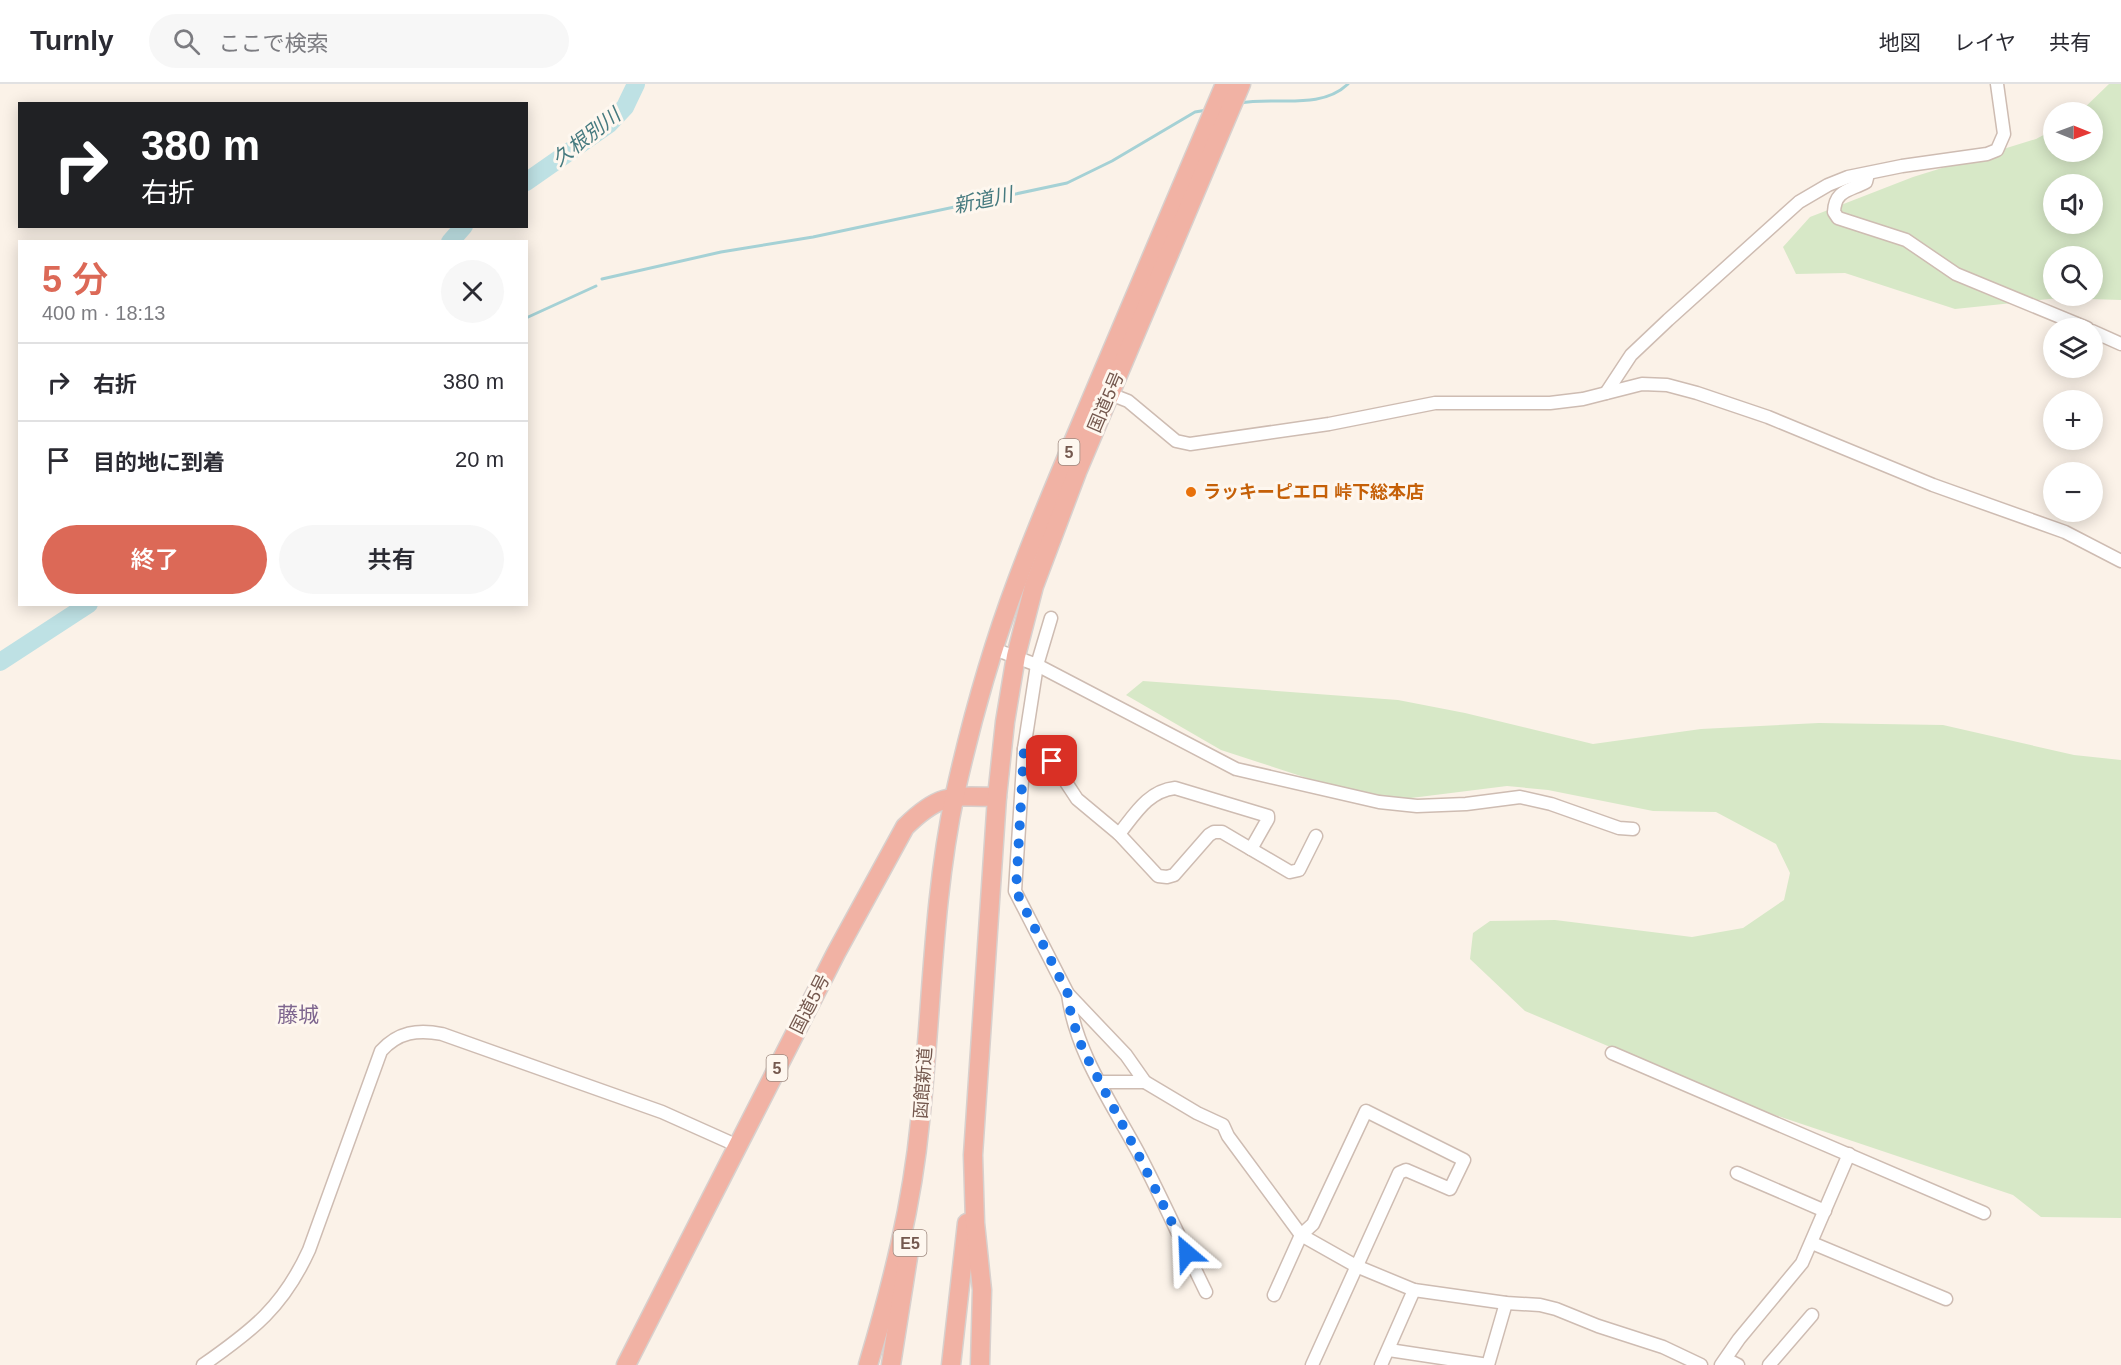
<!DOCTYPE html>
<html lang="ja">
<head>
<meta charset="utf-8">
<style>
  body { margin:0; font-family:Helvetica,"Noto Sans JP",sans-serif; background:#f7f7f7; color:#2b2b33; height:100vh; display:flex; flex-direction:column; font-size:22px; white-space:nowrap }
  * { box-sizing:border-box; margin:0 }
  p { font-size:20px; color:#7c7c81 }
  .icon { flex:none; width:33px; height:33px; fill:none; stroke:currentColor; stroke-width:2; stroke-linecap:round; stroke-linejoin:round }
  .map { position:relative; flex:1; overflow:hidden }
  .panel { position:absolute; left:18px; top:156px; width:510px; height:366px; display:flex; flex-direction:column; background:#fff; border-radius:0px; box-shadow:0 3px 15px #0003 }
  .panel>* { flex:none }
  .top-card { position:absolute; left:18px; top:18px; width:510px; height:126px; border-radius:0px; box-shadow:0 3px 15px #0003; background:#202124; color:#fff; overflow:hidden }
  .needle { width:39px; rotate:91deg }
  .buttons { position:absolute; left:2043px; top:18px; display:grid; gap:12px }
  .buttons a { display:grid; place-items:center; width:60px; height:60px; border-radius:50%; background:#fff; box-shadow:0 3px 15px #0003; font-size:30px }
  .pin { position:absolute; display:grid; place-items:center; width:51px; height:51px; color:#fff; margin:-26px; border-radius:12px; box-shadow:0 3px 9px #0006 }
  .me { position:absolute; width:66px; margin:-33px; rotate:334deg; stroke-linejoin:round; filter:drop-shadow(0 0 4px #0008) }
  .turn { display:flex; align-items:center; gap:21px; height:126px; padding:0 24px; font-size:27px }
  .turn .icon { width:78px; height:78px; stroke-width:2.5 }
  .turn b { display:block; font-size:42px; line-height:51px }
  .round { display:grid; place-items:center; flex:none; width:63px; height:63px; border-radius:32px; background:#f7f7f7 }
  .head { display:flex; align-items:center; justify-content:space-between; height:102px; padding:0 24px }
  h1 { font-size:36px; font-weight:600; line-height:45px; color:#dc6957 }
  .cta { display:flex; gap:12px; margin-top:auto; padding:12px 24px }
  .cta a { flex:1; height:69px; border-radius:36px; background:#dc6957; color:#fff; font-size:24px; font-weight:600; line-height:69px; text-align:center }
  .cta a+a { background:#f7f7f7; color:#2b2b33 }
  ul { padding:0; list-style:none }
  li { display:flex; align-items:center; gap:18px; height:78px; padding:0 24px; border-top:2px solid #e1e1e2 }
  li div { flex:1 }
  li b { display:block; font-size:22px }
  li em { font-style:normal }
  header { display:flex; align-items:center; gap:36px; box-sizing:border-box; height:84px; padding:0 30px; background:#fff; border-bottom:2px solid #e1e1e2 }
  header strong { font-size:28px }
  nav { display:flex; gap:33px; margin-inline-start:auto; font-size:21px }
  .search { width:420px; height:54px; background:#f7f7f7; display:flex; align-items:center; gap:15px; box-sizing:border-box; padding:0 21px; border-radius:33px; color:#7c7c81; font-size:22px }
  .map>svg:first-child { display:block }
</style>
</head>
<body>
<header>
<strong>Turnly</strong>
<div class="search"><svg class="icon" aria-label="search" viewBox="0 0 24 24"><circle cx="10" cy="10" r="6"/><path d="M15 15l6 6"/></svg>ここで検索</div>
<nav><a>地図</a><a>レイヤ</a><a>共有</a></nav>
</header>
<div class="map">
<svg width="2121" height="1281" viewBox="0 0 2121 1281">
  <rect width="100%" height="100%" fill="#fbf2e8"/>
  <g fill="#d7e8c7" fill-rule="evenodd">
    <path d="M2109,0H2121V216L2059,214L1955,225L1845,189L1796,190L1783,163L1810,133L1913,93L2036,55L2053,46L2054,68H2092V28H2080ZM2054,100H2092V140H2054ZM2054,172H2092V212H2054Z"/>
    <polygon points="1143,597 1398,616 1465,629 1593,660 1701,645 1819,639 1943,641 2074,671 2121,676 2121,1134 2041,1133 2013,1111 1757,1025 1525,927 1470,875 1473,849 1490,837 1555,836 1692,853 1743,844 1784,816 1790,789 1776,760 1716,728 1653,727 1548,706 1507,702 1403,715 1353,709 1221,666 1126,611"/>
  </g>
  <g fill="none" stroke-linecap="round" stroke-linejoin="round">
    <g stroke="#a5d1d5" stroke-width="3">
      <path d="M1240,19C1274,12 1320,27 1348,0"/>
      <polyline points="602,195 721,168 813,153 1067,99 1112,77 1195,28 1207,26"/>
      <polyline points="526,234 596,202"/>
    </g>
    <g stroke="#bee1e4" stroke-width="18">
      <polyline points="526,98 609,40 625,23 636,0"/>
      <polyline points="450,158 464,142"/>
      <polyline points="0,578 89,520"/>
    </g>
    <defs>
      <g id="minor">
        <path d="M1868,90L1866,98C1849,107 1835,106 1834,128L1838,134L1906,156L1956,190L2087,244"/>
        <polyline points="2092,247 2121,260"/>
        <polyline points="1105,308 1128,317 1176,357 1190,360 1329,340 1435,319 1550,319 1583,315 1642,300 1667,301 1697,309 1768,333 1933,401 2065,448 2121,477"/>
        <polyline points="1606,309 1631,271 1668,236 1799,118 1828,101 1848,93 1902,82 1987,70 1997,66 2004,50 1997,0"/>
        <polyline points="1051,534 1037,581 1024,665 1015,807 1068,910 1126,971 1145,998 1197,1029 1223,1041 1228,1052 1301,1151 1356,1182 1414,1206 1506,1219 1540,1221 1556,1225 1598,1242 1663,1263 1701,1281"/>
        <polyline points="994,565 1037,581 1236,685 1379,718 1417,722 1466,720 1520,713 1551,720 1619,744 1633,745"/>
        <polyline points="1024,665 1041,668 1052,677 1077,715 1119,750 1158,792 1167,793 1174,791 1209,751 1214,748 1222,748 1290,788 1299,786 1316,752"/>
        <path d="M1119,750C1135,730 1148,707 1175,704L1268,732V735L1251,765"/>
        <path d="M1068,910C1075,967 1111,1018 1138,1068C1162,1114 1183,1161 1206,1208"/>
        <polyline points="1612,969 1984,1129"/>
        <polyline points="1100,998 1145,998"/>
        <polyline points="1737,1089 1825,1127"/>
        <polyline points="1812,1159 1946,1215"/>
        <polyline points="1274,1211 1301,1151 1313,1140 1366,1027 1464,1076 1450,1105 1406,1086 1399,1089 1312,1281"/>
        <polyline points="1389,1266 1488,1281"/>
        <polyline points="1726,1275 1738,1281"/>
        <path d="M203,1281C253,1246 283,1223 309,1166L381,967C398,948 418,945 442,950L662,1028L738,1062"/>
        <polyline points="1381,1281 1414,1206"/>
        <polyline points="1488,1281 1506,1219"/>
        <polyline points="1721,1281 1739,1255 1802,1179 1849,1070"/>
        <polyline points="1769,1281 1812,1231"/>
      </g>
      <g id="highway">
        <path d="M626,1281L836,869L905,743C939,709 952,712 997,713"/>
        <path d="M868,1281C892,1201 912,1121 920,1038C932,929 932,818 955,710C971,638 991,566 1017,497C1041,432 1069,368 1096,304C1139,202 1182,101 1225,0"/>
        <polyline points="891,1281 908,1173"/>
        <polyline points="951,1281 967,1139"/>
        <polyline points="980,1281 982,1206 975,1139 973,1071 997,713 1005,638 1016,572 1034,502 1077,388 1241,0"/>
      </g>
    </defs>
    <use href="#minor" stroke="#cebcb2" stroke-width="15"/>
    <use href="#highway" stroke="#d8d0cd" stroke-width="21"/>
    <use href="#minor" stroke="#fff" stroke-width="12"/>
    <use href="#highway" stroke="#f1b2a4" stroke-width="18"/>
  </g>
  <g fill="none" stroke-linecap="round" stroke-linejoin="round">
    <polyline stroke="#1a73e8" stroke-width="10" stroke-dasharray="0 18" points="1052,677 1041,668 1024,665 1016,807 1068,910 1071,932 1083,966 1139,1072 1187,1169"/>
  </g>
  <circle fill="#e8710a" stroke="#fef7ef" stroke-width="2" cx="1191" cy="408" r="6"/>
  <g text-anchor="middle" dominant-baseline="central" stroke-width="6" stroke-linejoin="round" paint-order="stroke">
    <g fill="#fef7ef" stroke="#9d887e" stroke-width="1.5">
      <rect x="1058.5" y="355" width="21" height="26" rx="4.5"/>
      <rect x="766.5" y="971" width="21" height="26" rx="4.5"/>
      <rect x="893.5" y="1146" width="33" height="26" rx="4.5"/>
    </g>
    <g font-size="16" font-weight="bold" fill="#74584e">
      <text x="1069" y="368">5</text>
      <text x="777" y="984">5</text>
      <text x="910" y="1159">E5</text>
    </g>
    <g font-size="18" fill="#74584e" stroke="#fef7ef">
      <text transform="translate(1106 318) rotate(-67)">国道5号</text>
      <text transform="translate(810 920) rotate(-63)">国道5号</text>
      <text transform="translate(923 999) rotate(-86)">函館新道</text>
    </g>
    <g font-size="18" font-weight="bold" fill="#c56008" stroke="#fef7ef" text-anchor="start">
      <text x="1203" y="408">ラッキーピエロ 峠下総本店</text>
    </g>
    <g font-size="20" font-style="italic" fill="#467a7f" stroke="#fef7ef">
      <text transform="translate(586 53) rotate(-38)">久根別川</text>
      <text transform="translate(983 116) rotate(-12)">新道川</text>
    </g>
    <g font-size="21" fill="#7e668f" stroke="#fef7ef">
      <text x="298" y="930">藤城</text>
    </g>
  </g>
</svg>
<div class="buttons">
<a><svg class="needle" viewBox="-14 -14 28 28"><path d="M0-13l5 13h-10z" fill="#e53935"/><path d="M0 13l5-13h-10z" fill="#7c7c81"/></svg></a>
<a><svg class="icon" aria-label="sound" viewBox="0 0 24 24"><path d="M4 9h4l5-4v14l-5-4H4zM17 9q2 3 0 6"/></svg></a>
<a><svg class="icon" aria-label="search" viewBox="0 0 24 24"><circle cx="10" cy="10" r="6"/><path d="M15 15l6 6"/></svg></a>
<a><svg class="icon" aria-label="layers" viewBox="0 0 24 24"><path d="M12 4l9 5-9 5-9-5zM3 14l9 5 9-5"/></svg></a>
<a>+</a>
<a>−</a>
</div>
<div class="pin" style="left:1052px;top:677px;background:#d93025"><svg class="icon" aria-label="arrive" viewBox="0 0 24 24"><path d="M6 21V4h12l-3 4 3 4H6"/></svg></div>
<svg class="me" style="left:1187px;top:1169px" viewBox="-20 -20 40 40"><path d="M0-17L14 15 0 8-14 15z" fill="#1a73e8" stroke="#fff" stroke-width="4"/></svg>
<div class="top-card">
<div class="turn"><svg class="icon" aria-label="right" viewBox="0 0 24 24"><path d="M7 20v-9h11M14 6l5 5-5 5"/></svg><div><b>380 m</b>右折</div></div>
</div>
<section class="panel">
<div class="head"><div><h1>5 分</h1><p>400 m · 18:13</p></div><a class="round"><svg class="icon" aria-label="close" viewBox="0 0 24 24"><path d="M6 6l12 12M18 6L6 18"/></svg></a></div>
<ul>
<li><svg class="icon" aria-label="right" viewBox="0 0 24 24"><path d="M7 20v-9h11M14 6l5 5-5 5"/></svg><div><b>右折</b></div><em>380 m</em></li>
<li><svg class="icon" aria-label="arrive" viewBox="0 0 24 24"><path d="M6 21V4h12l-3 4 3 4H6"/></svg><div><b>目的地に到着</b></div><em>20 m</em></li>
</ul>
<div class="cta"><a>終了</a><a>共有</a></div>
</section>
</div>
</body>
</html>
